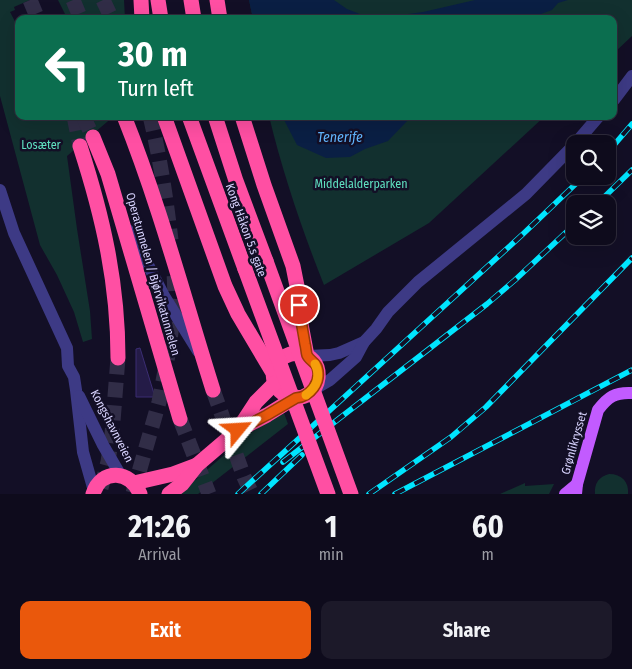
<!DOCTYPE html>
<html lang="en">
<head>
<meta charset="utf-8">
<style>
  body { margin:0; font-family:"Fira Sans Condensed",sans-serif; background:#1c1929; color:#f1f3f6; height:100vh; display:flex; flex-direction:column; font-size:19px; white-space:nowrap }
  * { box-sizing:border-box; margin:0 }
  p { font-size:16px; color:#9b9ba3 }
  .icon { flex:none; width:28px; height:28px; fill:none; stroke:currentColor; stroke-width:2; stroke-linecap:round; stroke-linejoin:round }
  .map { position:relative; height:494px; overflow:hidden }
  .details { display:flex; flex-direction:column; background:#0e0b1c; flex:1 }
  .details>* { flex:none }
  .top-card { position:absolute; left:15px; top:15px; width:602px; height:105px; border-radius:10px; box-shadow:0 5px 20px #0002,0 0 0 1px #2e2b3b; background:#0b6e4f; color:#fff; overflow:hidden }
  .fabs { position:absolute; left:566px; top:135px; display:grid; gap:10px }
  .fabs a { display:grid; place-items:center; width:50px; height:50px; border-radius:10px; background:#0e0b1c; box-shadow:0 5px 20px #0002,0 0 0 1px #2e2b3b; font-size:25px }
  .pin { position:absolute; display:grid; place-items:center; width:42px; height:42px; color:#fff; margin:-21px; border:2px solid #fff; border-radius:50%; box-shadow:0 1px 5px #0007 }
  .me { position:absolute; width:55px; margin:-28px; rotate:63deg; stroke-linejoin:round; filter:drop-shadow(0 0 4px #0008) }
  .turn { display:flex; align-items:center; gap:18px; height:105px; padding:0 20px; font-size:22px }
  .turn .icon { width:65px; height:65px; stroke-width:2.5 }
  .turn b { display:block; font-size:35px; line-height:42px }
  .eta { display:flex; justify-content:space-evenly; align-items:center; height:85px; text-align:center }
  .eta b { font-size:30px; font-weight:700; line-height:35px }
  .primary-button { display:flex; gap:10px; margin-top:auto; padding:10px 20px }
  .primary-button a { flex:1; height:58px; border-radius:10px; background:#ea580c; color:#fff; font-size:20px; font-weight:700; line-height:58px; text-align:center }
  .primary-button a+a { background:#1c1929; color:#f1f3f6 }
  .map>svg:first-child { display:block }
</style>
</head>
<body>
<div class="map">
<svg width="632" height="494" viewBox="0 0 632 494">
  <rect width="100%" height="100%" fill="#130f26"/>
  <g fill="#12302f">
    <polygon points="0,0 30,0 14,7 15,10 10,12 19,29 19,116 114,116 67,156 77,229 90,311 92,339 83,342 74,312 57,275 40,245 0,96"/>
    <polygon points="58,0 124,0 125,19 60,19 66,16"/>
    <polygon points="249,0 632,0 632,36 614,53 614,19 253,19"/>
    <path d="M269,116H545L429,223L324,285C302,230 283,174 269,116Z"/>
    <polygon points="284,413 288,424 198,494 179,494 245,437 262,425"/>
    <path d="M609,474C622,474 629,482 628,494H595C594,483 599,477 609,474Z"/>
    <polygon points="525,483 525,486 554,484 549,494 500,494"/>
  </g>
  <g fill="#0a1f44">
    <polygon points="249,0 334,0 347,9 370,18 387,17 423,12 475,0 568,0 558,3 552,10 527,19 253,19"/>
    <polygon points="282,116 412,116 388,141 365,149 350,157 326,158 297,145"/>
  </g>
  <polygon fill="#241b47" stroke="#3b2d73" points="140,348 155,397 136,397 136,349"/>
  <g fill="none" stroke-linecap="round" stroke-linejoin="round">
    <g stroke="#312d47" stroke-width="15" stroke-dasharray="15 8" stroke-linecap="butt">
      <polyline points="30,0 38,19"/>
      <polyline points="73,0 81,19"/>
      <polyline points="103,0 112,19"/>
      <polyline points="74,116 80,146"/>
      <polyline points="83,116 93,137"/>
      <path d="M150,116C160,157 166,198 171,240"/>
      <polyline points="213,390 244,477 252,494"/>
      <polyline points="180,419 209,494"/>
      <polyline points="101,488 108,462 112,434 118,358"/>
      <polyline points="133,493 159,402 169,350 175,297 174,271"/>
    </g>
    <g stroke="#3d3a85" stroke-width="12">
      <polyline points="614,100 632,76"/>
      <polyline points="575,144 599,116"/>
      <polyline points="0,190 14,233 67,348 68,366 74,377 76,390 83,452 94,491"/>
      <polyline points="128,230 141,251 164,296 198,351"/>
      <polyline points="307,356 330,355 339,353 364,342"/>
      <polyline points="311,391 330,380 356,357 364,342 376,329 388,312 418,282 526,194 575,144"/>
      <polyline points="79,396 103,445 121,476"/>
    </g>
    <g stroke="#c25bff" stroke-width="12">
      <polyline points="565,494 577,484"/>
      <path d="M576,494L577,484L598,410C608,397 615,392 632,393"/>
    </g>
    <g stroke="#ff4fa3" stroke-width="15">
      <polyline points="141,0 142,19"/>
      <polyline points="158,0 161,19"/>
      <polyline points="191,0 194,19"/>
      <polyline points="217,0 220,19"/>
      <path d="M124,116C160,206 184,298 213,390"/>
      <path d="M164,116L225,286L238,314L273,373C274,405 315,405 318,378C321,349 281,343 273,373"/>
      <polyline points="189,116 245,269"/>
      <polyline points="215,116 236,181 266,261"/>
      <polyline points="242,116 264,185 293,266 298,291 300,319 307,356"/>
      <polyline points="93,137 108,174 180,419"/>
      <path d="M80,146C103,217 118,283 118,358"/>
      <polyline points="239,428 256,402 275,383"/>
      <polyline points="134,483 173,474 197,465"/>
      <path d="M93,494C101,468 131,470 140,494"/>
      <polyline points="169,494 182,484 197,465 238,430 267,415 296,397"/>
    </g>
    <defs>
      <g id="rail">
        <polyline points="608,152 632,124"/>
        <polyline points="597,204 632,170"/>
        <polyline points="283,462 487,304 515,280 575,224"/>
        <polyline points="238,494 523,234 584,176"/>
        <polyline points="261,494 302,455"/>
        <polyline points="369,494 451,437 486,407 632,258"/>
        <polyline points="395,494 632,370"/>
      </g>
    </defs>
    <use href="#rail" stroke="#00e5ff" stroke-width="5.5"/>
    <use href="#rail" stroke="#130f26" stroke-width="4" stroke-dasharray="11" stroke-linecap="butt"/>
    <g stroke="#ff4fa3" stroke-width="15">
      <polyline points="266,261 351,494"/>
      <polyline points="245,269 328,494"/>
    </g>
  </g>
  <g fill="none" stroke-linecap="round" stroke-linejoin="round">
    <defs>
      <path id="route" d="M238,430L267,415L296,398C310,397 322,382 317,367C315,362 309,360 307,355C306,352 306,347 305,344C303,331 300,318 299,305"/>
    </defs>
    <use href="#route" stroke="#983908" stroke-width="12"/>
    <use href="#route" stroke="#ea580c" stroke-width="9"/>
    <path stroke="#f59e0b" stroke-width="9" d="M306,395C317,387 321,376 315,364"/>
  </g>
  <g text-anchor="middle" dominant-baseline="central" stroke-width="5" stroke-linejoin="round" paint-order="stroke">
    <g font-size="12" fill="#5fe0c0" stroke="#130f26">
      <text x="41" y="145">Losæter</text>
      <text x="361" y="184">Middelalderparken</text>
    </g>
    <g font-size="12" fill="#d9d4ff" stroke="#130f26">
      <text transform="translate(246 230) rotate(70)">Kong Håkon 5.s gate</text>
      <text transform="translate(153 274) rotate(74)">Operatunnelen / Bjørvikatunnelen</text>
      <text transform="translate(112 426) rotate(63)">Kongshavnveien</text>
      <text transform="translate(574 443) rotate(-74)">Grønlikrysset</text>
    </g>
    <g font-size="14" font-style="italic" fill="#62b6ff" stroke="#130f26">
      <text x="340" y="137">Tenerife</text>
    </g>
  </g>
</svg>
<div class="fabs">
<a><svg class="icon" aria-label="search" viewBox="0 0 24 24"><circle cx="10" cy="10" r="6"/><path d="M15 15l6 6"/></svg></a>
<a><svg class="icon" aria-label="layers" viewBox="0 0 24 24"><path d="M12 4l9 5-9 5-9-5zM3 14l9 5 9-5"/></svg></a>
</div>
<div class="pin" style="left:299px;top:305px;background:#d93025"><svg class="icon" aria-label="arrive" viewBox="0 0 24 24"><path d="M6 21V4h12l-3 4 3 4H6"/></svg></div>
<svg class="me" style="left:238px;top:430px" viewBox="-20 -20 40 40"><path d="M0-17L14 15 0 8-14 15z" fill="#ea580c" stroke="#fff" stroke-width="4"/></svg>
<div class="top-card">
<div class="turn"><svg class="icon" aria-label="left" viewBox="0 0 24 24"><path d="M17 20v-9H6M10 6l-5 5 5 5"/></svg><div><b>30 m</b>Turn left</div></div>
</div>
</div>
<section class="details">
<div class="eta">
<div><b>21:26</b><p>Arrival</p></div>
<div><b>1</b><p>min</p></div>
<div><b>60</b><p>m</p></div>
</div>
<div class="primary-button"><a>Exit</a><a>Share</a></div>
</section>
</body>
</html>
